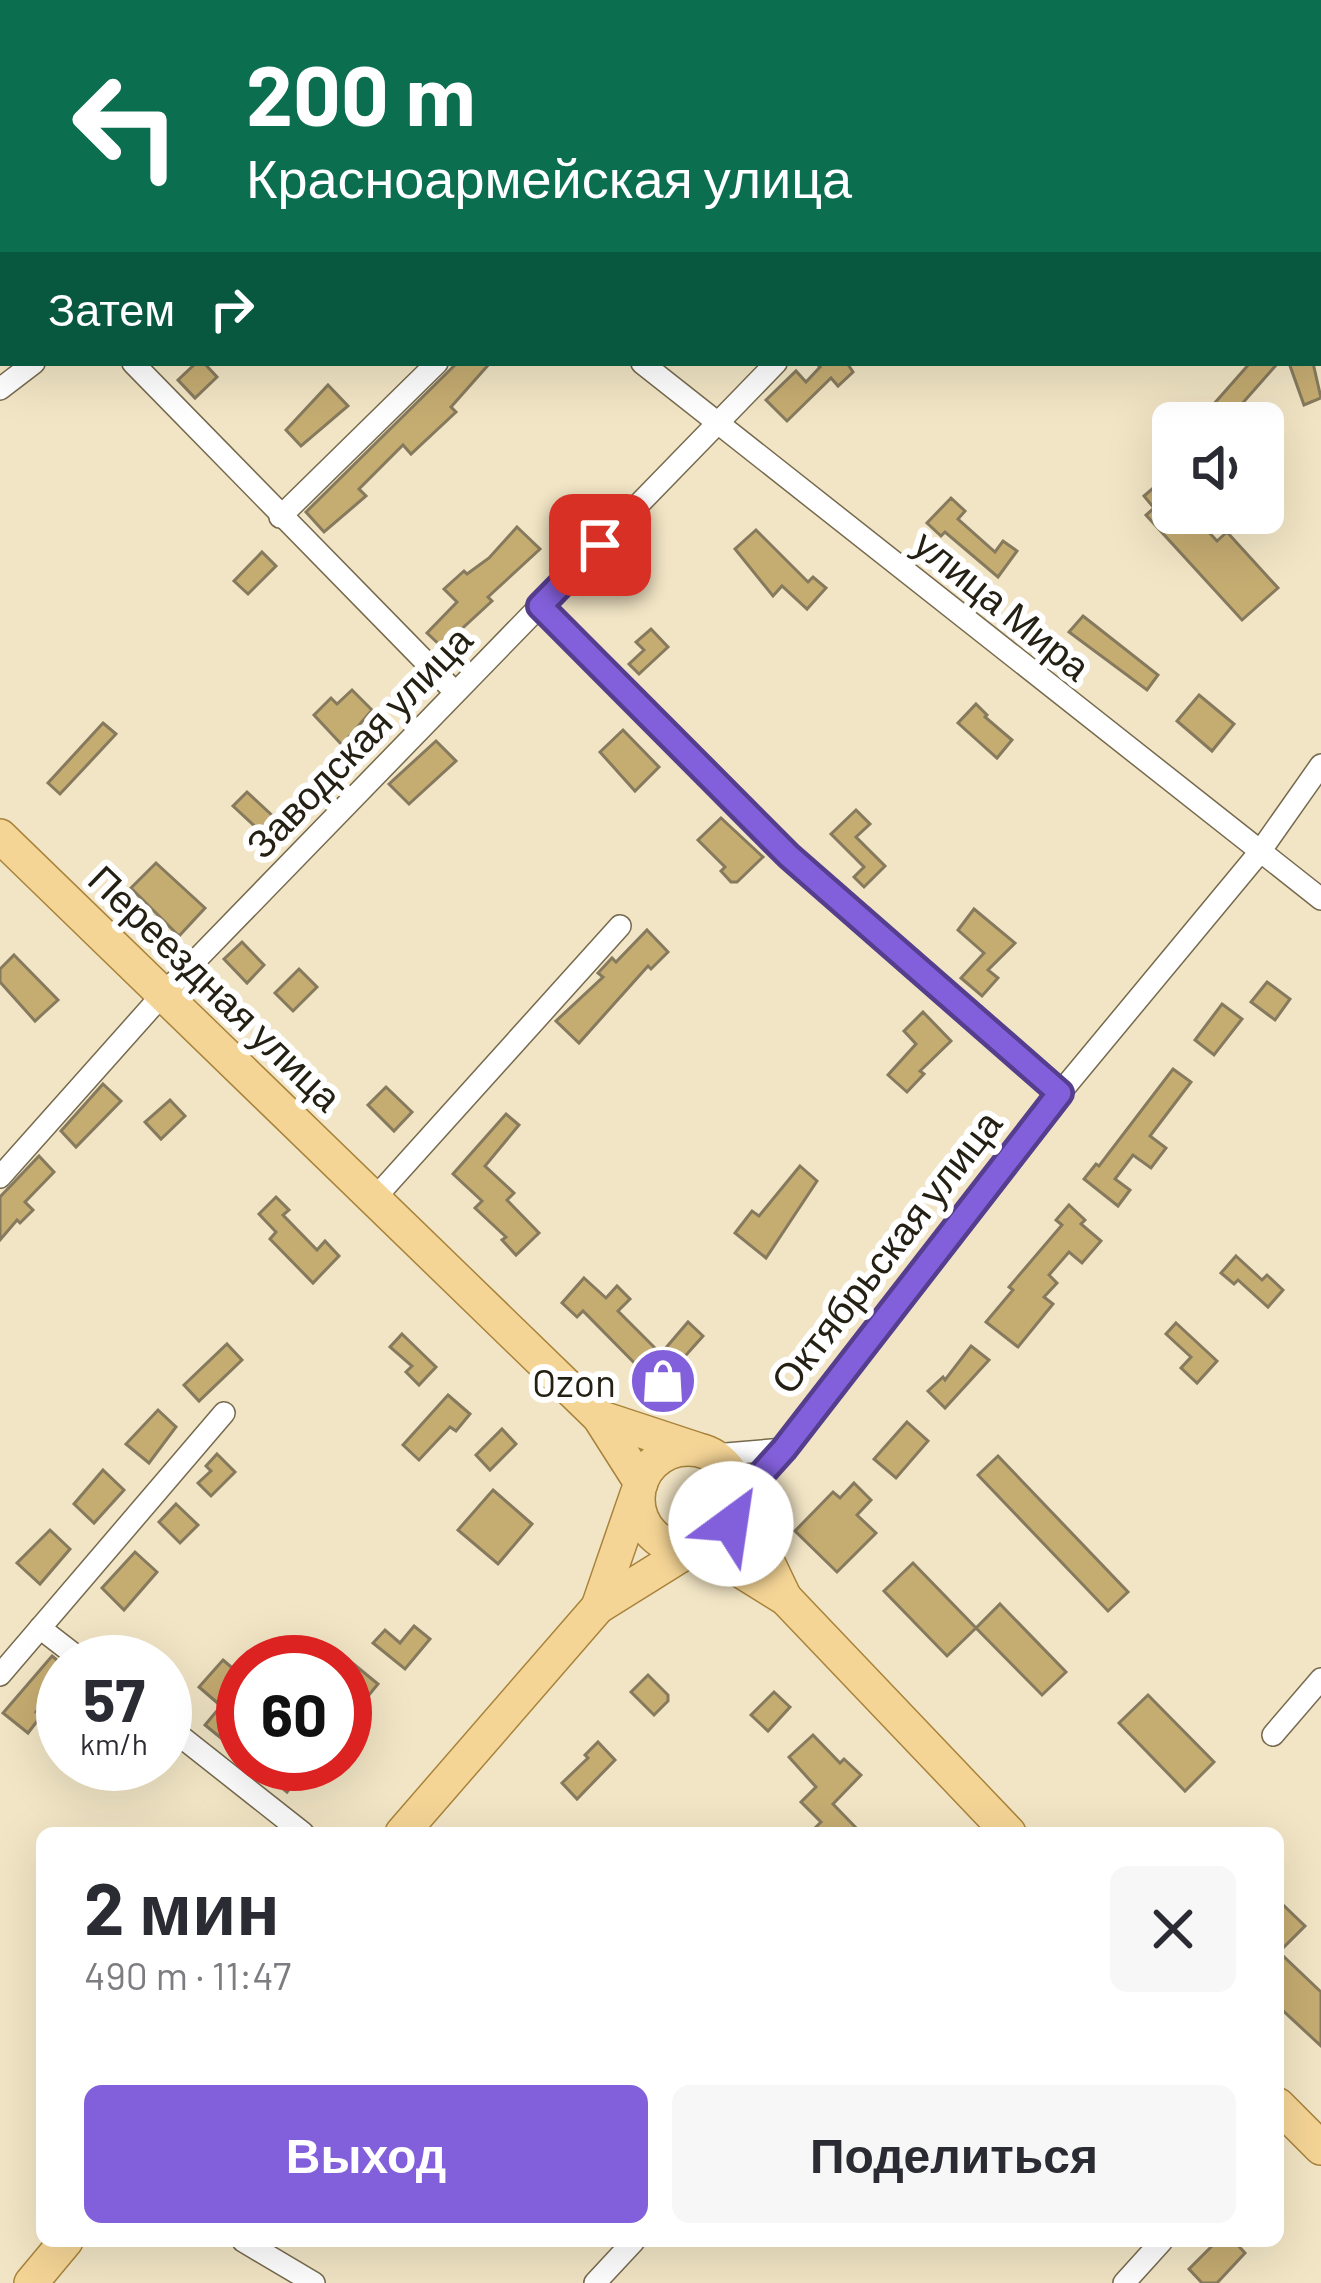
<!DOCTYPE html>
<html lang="ru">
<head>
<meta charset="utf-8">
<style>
  body { margin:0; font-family:Barlow,sans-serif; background:#f7f7f7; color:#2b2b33; height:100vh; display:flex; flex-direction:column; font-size:45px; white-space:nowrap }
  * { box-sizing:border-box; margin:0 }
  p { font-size:39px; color:#7c7c81 }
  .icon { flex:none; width:66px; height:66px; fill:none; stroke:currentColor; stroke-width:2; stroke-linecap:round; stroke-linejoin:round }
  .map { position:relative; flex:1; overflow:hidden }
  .drawer { position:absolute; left:36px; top:1827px; width:1248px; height:420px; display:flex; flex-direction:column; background:#fff; border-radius:18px; box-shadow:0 12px 48px #0002 }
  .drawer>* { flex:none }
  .guide { position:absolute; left:0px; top:0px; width:1323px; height:366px; box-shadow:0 12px 48px #0002; background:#0b6e4f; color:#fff; overflow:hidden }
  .buttons { position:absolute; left:1152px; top:402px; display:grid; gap:24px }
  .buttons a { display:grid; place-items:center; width:132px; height:132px; border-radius:18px; background:#fff; box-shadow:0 12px 48px #0002; font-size:60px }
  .speed { position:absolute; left:36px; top:1635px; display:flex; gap:24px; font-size:60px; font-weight:700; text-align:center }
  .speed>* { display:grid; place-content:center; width:156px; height:156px; border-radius:50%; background:#fff; box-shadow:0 12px 48px #0002; line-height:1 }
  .speed small { font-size:30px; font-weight:400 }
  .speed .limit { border:18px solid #d22; background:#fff; color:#111 }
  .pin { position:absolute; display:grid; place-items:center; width:102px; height:102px; color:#fff; margin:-51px; border-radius:24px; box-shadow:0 6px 18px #0006 }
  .me { position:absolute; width:132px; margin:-66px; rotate:31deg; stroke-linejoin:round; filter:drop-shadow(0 0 9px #0008) }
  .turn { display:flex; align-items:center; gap:42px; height:252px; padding:0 48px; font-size:54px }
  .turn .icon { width:156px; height:156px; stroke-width:2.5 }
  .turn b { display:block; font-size:84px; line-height:102px }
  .then { display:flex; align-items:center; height:114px; padding:0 48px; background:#0003; gap:24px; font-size:45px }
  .round { display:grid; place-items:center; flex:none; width:126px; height:126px; border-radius:18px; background:#f7f7f7 }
  .headline { display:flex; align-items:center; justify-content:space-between; height:204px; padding:0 48px }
  h1 { font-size:72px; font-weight:700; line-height:90px }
  .button { display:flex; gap:24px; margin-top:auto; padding:24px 48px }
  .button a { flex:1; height:138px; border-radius:18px; background:#8360db; color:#fff; font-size:48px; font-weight:700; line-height:138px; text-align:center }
  .button a+a { background:#f7f7f7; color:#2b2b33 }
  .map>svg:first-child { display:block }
</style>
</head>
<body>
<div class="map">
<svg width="1321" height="2283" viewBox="0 0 1321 2283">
  <rect width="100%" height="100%" fill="#f2e5c5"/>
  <g fill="#c5ac71" stroke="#867a5e" stroke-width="3">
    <polygon points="196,363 204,363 217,377 195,398 178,380"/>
    <polygon points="457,363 490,363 451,407 456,412 411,454 403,445 359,489 366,496 324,532 306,512"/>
    <polygon points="816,363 847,363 853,372 838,386 831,378 787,421 766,400 796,371 806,382 820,367"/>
    <polygon points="1250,363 1278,363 1225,423 1197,423"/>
    <polygon points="1289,363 1313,363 1321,398 1304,405"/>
    <polygon points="328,385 348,406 301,446 286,430"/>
    <polygon points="1159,483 1173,498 1173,513 1191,513 1217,541 1227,532 1278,588 1242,620 1146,515 1154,508 1144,496"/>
    <polygon points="951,498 965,511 958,519 995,552 1003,541 1017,551 998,577 945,532 941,536 927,523"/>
    <polygon points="517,527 540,549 488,597 492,601 442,647 427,633 457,602 444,589 464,571 467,574 489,558"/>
    <polygon points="756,530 808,582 813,577 826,588 807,609 782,586 773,596 735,549"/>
    <polygon points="262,552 276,566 248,594 234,581"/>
    <polygon points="1083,616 1158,675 1147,690 1069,632"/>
    <polygon points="651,629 668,647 639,674 629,664 644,650 636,642"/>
    <polygon points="352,690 372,710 342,745 314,715 331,698 337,704"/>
    <polygon points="1199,695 1234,724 1212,751 1177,721"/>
    <polygon points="976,704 987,715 985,717 1012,740 997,758 958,723"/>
    <polygon points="103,723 116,734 60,794 48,783"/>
    <polygon points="623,730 659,767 635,791 600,752"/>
    <polygon points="436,741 456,761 409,804 389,784"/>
    <polygon points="247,792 276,819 262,833 233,806"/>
    <polygon points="856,810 870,824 856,837 885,866 864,887 854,877 864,867 831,834"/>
    <polygon points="721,818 763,857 737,882 731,882 721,871 725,867 698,840"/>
    <polygon points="156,863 205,908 179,936 131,888"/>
    <polygon points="974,909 1015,943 988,970 998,978 982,996 961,978 984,953 958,930"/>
    <polygon points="647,930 668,952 651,969 648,966 579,1043 556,1021 603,977 598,973 612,958 616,962"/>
    <polygon points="242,942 264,965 247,983 224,959"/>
    <polygon points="14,955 58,1000 35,1021 0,982 0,969"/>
    <polygon points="299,969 317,987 293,1011 275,993"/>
    <polygon points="1267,982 1290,999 1275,1020 1251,1002"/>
    <polygon points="1222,1004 1242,1019 1214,1055 1195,1040"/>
    <polygon points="923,1012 951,1041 920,1071 924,1074 907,1092 888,1075 916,1044 904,1031"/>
    <polygon points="1173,1069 1191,1082 1150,1136 1166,1148 1151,1168 1133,1155 1115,1179 1130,1190 1118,1206 1084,1179 1096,1164 1099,1166"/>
    <polygon points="103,1084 121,1101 76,1147 61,1131"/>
    <polygon points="386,1087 412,1112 394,1131 368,1105"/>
    <polygon points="170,1100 185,1116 161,1139 145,1122"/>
    <polygon points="506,1114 519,1125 485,1166 514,1193 507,1200 539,1233 516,1255 502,1240 506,1237 475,1208 482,1201 453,1174"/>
    <polygon points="39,1156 54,1172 25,1202 33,1210 20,1223 17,1220 0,1240 0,1197"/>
    <polygon points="800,1166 817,1181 766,1258 735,1233 752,1211 759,1216"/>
    <polygon points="276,1197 289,1210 283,1215 317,1250 325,1241 339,1256 313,1283 270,1239 276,1232 259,1214"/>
    <polygon points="1069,1205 1085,1220 1081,1224 1101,1241 1082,1263 1069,1252 1049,1275 1057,1283 1044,1297 1053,1304 1018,1347 986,1322 1013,1290 1009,1287 1062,1225 1056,1220"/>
    <polygon points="1236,1256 1262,1280 1267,1275 1283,1290 1268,1307 1238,1280 1234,1284 1221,1273"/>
    <polygon points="584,1278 606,1298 617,1286 630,1299 618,1311 658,1351 664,1350 688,1322 703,1336 678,1364 684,1369 661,1390 583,1311 577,1317 562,1303"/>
    <polygon points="1176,1323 1217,1361 1197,1383 1181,1368 1191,1357 1166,1334"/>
    <polygon points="402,1334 436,1367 419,1385 406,1372 412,1366 390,1347"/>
    <polygon points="227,1344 242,1360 199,1401 184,1385"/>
    <polygon points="971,1346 989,1360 945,1408 928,1391 943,1377 945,1380"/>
    <polygon points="448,1395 470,1414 456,1431 450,1427 419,1460 403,1445"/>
    <polygon points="158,1410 176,1427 149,1463 126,1444"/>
    <polygon points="907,1422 928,1441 896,1478 874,1459"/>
    <polygon points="502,1429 516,1444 490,1470 476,1455"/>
    <polygon points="217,1454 235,1472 211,1496 198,1483 211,1471 206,1466"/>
    <polygon points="998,1456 1128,1592 1108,1611 978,1475"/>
    <polygon points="103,1470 124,1490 94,1523 74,1504"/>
    <polygon points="854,1483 871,1500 857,1515 876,1533 837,1572 795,1531 833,1492 840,1498"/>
    <polygon points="493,1490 532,1524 498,1564 458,1530"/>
    <polygon points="176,1504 198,1525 180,1543 159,1522"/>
    <polygon points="50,1530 70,1549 40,1584 17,1563"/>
    <polygon points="135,1552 157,1572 124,1610 102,1588"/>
    <polygon points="913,1563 976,1628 947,1656 884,1591"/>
    <polygon points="1000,1604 1066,1672 1042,1695 976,1628"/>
    <polygon points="414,1626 430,1639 405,1669 373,1643 385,1630 400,1643"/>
    <polygon points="52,1656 63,1665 63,1679 36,1712 41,1716 28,1733 3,1713"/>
    <polygon points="345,1657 378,1684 345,1724"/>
    <polygon points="223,1660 243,1677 243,1756 205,1725 221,1706 199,1687"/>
    <polygon points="648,1675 668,1695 668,1701 654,1715 631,1692"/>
    <polygon points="774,1692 790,1707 768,1731 751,1715"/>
    <polygon points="1148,1695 1214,1762 1185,1791 1119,1723"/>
    <polygon points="813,1735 840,1763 844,1759 861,1775 833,1804 861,1833 810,1833 821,1822 801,1802 816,1787 789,1757"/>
    <polygon points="598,1742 615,1760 577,1799 562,1783 588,1758 585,1755"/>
    <polygon points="253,1764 309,1764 287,1792"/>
    <polygon points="1278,1900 1305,1926 1279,1952 1321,1992 1321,2046 1278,2006"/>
    <polygon points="1217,2241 1234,2241 1245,2253 1217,2283 1202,2283 1189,2269"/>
  </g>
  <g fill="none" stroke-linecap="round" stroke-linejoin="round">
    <defs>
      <g id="minor">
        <polyline points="476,3 484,0"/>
        <polyline points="133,363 454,691"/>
        <polyline points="642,363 1321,899"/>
        <polyline points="0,389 34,363"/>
        <polyline points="280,517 437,363"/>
        <polyline points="540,606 789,856 1060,1093"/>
        <polyline points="0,1177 163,994 776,363"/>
        <polyline points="374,1199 620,926"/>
        <polyline points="714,1455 784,1449"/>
        <polyline points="738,1500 784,1449 1060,1093 1259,853 1321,765"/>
        <polyline points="40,1628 84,1662"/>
        <polyline points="0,1675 224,1413"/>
        <polyline points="165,1724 303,1833"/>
        <polyline points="1273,1735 1321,1679"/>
        <polyline points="243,2241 314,2283"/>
        <polyline points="595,2283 634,2241"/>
        <polyline points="1124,2283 1162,2241"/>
      </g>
      <g id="primary">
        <polyline points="0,836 599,1417 641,1483"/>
        <polyline points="599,1417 696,1449"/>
        <circle cx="688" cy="1499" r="50"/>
        <polyline points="738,1500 785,1598"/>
        <polyline points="701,1546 786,1599 1009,1833"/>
        <polyline points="598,1607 637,1494"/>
        <polyline points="402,1833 598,1607 691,1549"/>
        <polyline points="1278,2105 1321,2148"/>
        <polyline points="31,2283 66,2241"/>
      </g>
    </defs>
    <use href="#minor" stroke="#766a4e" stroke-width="24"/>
    <use href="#primary" stroke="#a8833b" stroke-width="36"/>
    <use href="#minor" stroke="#fff" stroke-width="21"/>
    <use href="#primary" stroke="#f5d596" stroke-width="33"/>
  </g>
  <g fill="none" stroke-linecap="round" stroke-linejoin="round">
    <defs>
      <polyline id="route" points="600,545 540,606 789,856 1060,1093 784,1449 738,1500 731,1524"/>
    </defs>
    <use href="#route" stroke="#553e8e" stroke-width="30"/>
    <use href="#route" stroke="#8360db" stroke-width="21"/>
  </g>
  <defs>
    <symbol id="shop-disc" viewBox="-11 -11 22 22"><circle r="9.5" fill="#8360db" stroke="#fff"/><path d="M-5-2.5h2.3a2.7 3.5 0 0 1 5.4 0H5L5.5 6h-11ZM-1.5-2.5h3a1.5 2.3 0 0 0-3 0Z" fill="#fff"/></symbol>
  </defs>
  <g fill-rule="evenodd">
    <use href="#shop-disc" x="625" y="1343" width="76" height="76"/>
  </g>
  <g text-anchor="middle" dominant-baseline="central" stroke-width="12" stroke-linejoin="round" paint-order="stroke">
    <g font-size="39" fill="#242014" stroke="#fff">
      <text transform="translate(1003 604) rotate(39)">улица Мира</text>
      <text transform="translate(358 741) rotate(-46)">Заводская улица</text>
      <text transform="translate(216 987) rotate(44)">Переездная улица</text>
      <text transform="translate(885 1251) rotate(-52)">Октябрьская улица</text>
    </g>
    <g font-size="39" fill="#242014" stroke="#fff" text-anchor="end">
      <text x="616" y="1381">Ozon</text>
    </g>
  </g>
</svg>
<div class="buttons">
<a><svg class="icon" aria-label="sound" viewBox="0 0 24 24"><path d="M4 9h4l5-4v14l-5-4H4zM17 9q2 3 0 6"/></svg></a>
</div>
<div class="speed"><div>57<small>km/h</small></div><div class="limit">60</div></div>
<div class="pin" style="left:600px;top:545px;background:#d93025"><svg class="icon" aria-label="arrive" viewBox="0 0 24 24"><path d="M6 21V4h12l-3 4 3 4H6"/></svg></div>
<svg class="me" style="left:731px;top:1524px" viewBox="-20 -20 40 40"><circle r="19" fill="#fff"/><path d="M0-13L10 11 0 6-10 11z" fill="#8360db"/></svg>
<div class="guide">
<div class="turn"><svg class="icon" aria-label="left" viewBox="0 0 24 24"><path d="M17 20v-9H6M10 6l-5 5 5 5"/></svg><div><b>200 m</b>Красноармейская улица</div></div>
<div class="then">Затем<svg class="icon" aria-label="right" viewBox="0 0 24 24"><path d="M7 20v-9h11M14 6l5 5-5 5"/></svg></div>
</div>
<section class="drawer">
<div class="headline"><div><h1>2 мин</h1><p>490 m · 11:47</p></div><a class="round"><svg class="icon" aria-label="close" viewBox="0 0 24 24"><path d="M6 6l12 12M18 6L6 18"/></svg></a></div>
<div class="button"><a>Выход</a><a>Поделиться</a></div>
</section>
</div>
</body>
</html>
